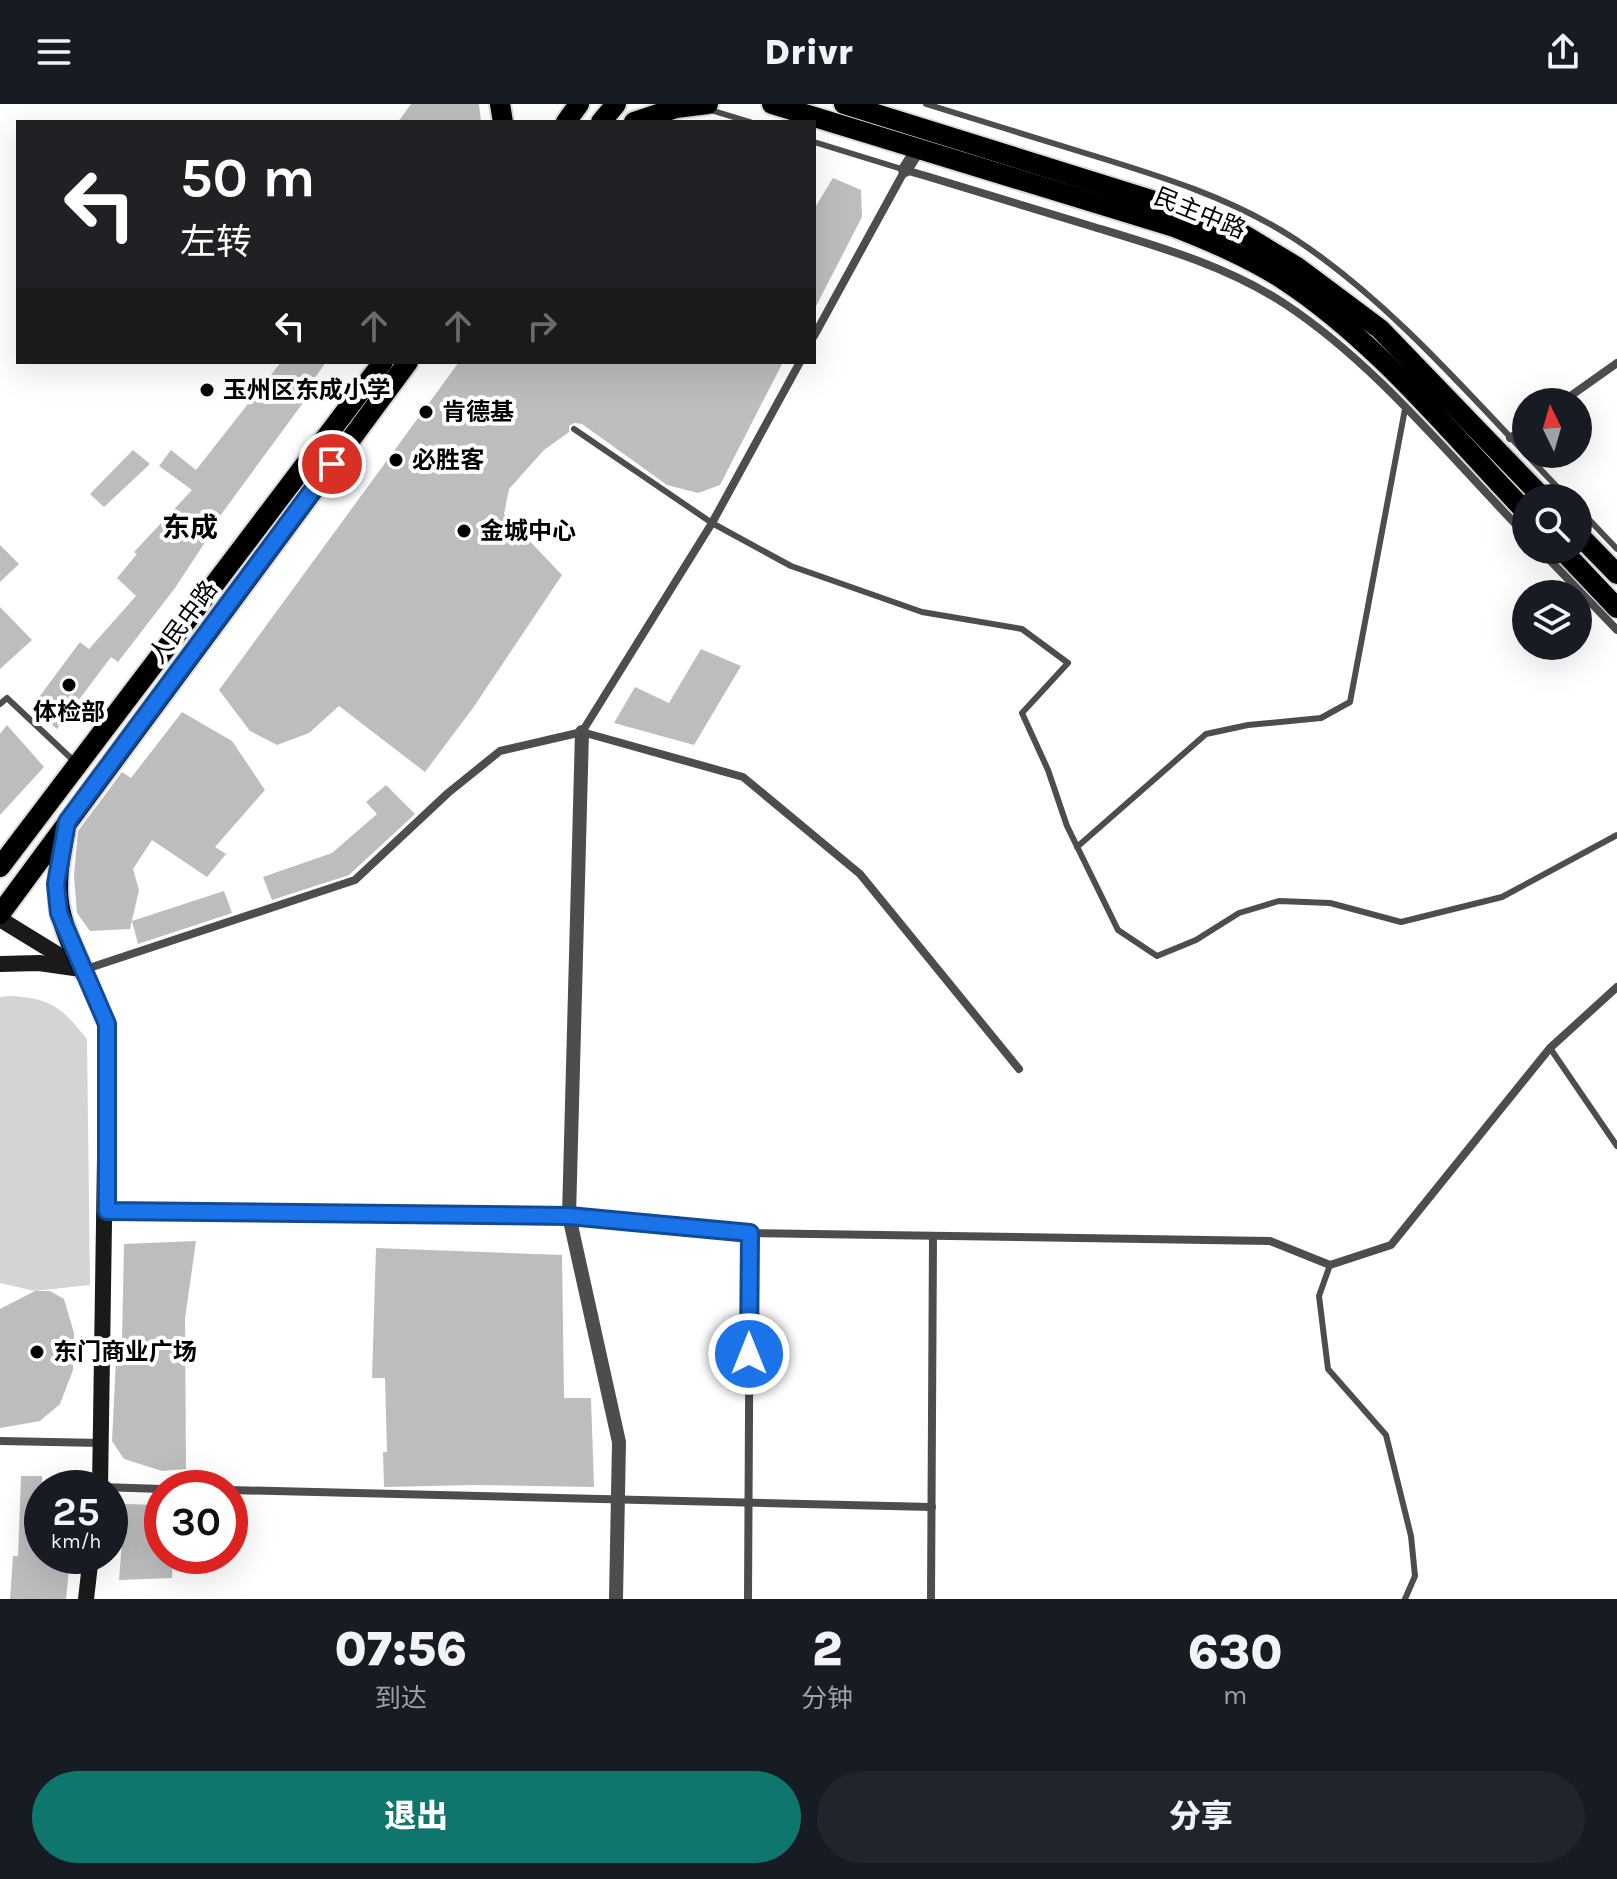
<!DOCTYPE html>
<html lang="zh">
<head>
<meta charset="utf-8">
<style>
  body { margin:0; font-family:Karla,"Noto Sans SC",sans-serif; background:#20242c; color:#f1f3f6; height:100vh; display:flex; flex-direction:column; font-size:30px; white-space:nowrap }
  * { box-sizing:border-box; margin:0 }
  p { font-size:26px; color:#9ea1a6 }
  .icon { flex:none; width:44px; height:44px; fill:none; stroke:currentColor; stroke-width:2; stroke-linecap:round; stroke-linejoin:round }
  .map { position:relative; height:1495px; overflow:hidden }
  .details { display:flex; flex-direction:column; background:#171b24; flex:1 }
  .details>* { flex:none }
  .guide { position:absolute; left:16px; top:16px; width:800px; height:244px; border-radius:0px; box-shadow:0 8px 32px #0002; background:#202124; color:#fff; overflow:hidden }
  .needle { width:52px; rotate:355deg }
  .tools { position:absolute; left:1512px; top:284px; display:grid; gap:16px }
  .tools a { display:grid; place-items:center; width:80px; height:80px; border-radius:50%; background:#171b24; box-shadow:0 8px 32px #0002; font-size:40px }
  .speed { position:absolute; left:24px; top:1366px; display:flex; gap:16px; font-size:40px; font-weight:700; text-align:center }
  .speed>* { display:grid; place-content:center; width:104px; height:104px; border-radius:50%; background:#171b24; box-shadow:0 8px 32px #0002; line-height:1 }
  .speed small { font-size:20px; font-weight:400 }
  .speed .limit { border:12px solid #d22; background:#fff; color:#111 }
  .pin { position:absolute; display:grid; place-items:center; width:68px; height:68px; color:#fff; margin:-34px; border:4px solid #fff; border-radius:50%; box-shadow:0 2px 8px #0007 }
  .me { position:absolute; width:88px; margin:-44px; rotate:0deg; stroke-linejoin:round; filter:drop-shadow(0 0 6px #0008) }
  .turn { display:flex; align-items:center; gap:28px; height:168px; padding:0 32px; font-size:36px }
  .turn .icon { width:104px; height:104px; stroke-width:2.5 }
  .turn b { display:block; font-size:56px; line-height:68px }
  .lanes { display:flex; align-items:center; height:76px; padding:0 32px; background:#0003; justify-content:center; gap:40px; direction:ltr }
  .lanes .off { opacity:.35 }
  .eta { display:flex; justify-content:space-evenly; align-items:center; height:136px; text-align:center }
  .eta b { font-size:48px; font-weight:800; line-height:56px }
  .primary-button { display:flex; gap:16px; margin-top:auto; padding:16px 32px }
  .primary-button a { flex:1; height:92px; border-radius:48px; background:#0f766e; color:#fff; font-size:32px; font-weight:800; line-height:92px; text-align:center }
  .primary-button a+a { background:#20242c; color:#f1f3f6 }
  header { display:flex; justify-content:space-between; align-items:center; height:104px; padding:0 32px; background:#171b24; font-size:36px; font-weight:800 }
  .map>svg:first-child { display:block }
</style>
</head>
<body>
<header><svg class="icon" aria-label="menu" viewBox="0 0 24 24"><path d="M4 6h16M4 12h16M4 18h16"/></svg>Drivr<svg class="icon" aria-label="share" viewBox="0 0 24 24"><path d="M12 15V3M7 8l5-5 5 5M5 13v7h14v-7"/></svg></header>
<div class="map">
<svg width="1617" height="1495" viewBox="0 0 1617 1495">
  <rect width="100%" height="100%" fill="#fff"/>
  <path fill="#d4d4d4" d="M10,892C51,894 62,904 87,935L90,1181L35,1187L0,1179V893Z"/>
  <g fill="#bdbdbd">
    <polygon points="411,0 479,0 481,18 398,18"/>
    <polygon points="833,74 861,86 862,113 814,206 814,105"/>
    <polygon points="281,258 326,258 307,285 311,288 217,416 219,417 175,484 118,558 111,553 57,625 31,604 80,538 89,545 136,492 117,474 137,450 134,448 192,386 159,362 171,346 196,366"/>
    <polygon points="459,258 783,258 720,381 698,389 667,381 582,320 574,319 569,322 569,328 544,346 509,385 504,410 562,471 473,604 425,668 339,602 309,629 277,641 250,627 219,586"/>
    <polygon points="133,346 150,360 104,403 90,390"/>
    <polygon points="0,441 19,460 0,478"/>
    <polygon points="0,503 32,536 0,565"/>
    <polygon points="701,545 741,562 694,641 614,619 635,583 669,599"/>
    <polygon points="182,608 232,637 265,686 215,743 226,750 207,773 152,736 133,765 139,786 130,825 90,827 77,809 74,772 78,727 122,668 131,674"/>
    <polygon points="7,621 44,663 0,711 0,630"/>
    <polygon points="386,681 415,710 349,771 272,796 263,773 332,749 377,710 366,698"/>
    <polygon points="224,787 232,809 138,840 132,817"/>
    <polygon points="196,1137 185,1215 186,1365 162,1367 124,1355 112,1337 117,1235 122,1236 124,1140"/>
    <polygon points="376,1144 562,1151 564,1294 591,1294 594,1383 473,1381 384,1383 383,1348 387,1348 385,1274 372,1274"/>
    <polygon points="35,1187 50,1187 64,1195 74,1229 73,1266 60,1300 40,1317 0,1324 0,1205"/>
    <polygon points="21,1372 42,1372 42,1453 70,1454 66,1495 10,1495 13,1452 18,1452"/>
    <polygon points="125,1400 162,1401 162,1452 173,1452 172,1474 119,1476"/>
  </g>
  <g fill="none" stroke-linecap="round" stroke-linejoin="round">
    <defs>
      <g id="primary">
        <polyline points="500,0 503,18"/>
        <path d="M772,0L1174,123C1212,138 1250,154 1284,176C1377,237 1450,329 1526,408"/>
        <polyline points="844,0 1161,99 1241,129 1297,163 1380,225 1543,394"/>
        <polyline points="566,18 579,0"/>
        <polyline points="601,18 616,0"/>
        <polyline points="634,18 676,4 708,0"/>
        <polyline points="1578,430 1617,470"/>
        <polyline points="1562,446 1617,504"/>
        <path d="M65,728C52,788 56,811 83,866"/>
        <polyline points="0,763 383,258"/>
        <polyline points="0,810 408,258"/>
      </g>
    </defs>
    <use href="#primary" stroke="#dbdbdb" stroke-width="24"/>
    <g stroke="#4d4d4d" stroke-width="6">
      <path d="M926,0C980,17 1034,33 1088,50C1160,72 1232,94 1295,135C1396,201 1484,308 1568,394"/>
      <polyline points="707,5 750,18"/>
      <polyline points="814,38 905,66"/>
      <polyline points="574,325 712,419 791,462 922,508 1022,525 1068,559 1022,609 1048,666 1067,722 1118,826 1157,852 1196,836 1239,809 1279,797 1330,799 1401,818 1502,793 1617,731"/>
      <polyline points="1578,404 1617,445"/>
      <polyline points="0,600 7,594 74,657"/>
      <polyline points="1077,743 1206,630 1248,621 1321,614 1350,598 1405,305"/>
      <polyline points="1550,944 1617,1042"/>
      <polyline points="1330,1161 1319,1192 1328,1265 1386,1331 1411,1432 1415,1472 1405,1495"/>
    </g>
    <g stroke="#4d4d4d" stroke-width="8">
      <path d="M814,232L905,66L926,72C982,89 1038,106 1094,123C1160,143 1227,162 1285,200C1375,259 1451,354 1526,431"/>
      <polyline points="1562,298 1617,259"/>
      <polyline points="1510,334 1526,323"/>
      <polyline points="1540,446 1617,526"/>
      <polyline points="582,628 712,419 800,258"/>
      <polyline points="83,866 355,776 448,689 500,647 582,628 743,673 860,770 1019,965"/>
      <polyline points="107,1107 569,1112 750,1129 1270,1137 1330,1161 1391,1141 1550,944 1617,883"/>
      <polyline points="0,1337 102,1339"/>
      <polyline points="101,1383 162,1385"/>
      <polyline points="230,1386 932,1403"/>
      <polyline points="748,1495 750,1129"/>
      <polyline points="931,1495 933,1132"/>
    </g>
    <g stroke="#4d4d4d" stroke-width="14">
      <polyline points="905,66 918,45"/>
      <polyline points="582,628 569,1112 619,1338 616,1495"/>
    </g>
    <g stroke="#1a1a1a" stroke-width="16">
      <polyline points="0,815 83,866 107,920 100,1384"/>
      <polyline points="0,860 39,859 74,864"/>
      <polyline points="86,1495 91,1452"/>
    </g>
    <use href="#primary" stroke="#000" stroke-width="20"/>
  </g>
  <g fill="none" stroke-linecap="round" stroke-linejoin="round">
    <defs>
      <polyline id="route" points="332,360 67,718 56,780 59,809 107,920 107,1107 569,1112 750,1129 749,1250"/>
    </defs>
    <use href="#route" stroke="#114b97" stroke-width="20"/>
    <use href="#route" stroke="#1a73e8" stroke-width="14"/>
  </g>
  <g fill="#000" stroke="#fff" stroke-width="3">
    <circle cx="207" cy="286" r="8"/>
    <circle cx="426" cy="308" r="8"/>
    <circle cx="396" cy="356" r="8"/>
    <circle cx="464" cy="427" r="8"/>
    <circle cx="69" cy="581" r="8"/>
    <circle cx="37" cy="1248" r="8"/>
  </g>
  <g text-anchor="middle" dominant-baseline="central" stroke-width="8" stroke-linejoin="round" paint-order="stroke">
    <g font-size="24" fill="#000" stroke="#fff">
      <text transform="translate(1200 109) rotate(22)">民主中路</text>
      <text transform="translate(183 518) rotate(-53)">人民中路</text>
    </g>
    <g font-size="24" font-weight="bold" fill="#000" stroke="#fff" text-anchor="start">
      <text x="223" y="286">玉州区东成小学</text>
      <text x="442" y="308">肯德基</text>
      <text x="412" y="356">必胜客</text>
      <text x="480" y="427">金城中心</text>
      <text x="69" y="608" text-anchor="middle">体检部</text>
      <text x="53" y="1248">东门商业广场</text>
    </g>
    <g font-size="28" font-weight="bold" fill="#000" stroke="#fff">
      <text x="190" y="423">东成</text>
    </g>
  </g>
</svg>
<div class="tools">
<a><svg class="needle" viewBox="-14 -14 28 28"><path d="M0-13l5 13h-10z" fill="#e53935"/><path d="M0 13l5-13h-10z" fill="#9ea1a6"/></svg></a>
<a><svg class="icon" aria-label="search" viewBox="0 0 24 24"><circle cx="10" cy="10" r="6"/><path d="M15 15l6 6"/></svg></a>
<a><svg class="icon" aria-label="layers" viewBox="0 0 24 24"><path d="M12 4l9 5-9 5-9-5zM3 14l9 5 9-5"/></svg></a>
</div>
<div class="speed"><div>25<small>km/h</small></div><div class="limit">30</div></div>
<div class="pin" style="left:332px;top:360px;background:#d93025"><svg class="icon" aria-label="arrive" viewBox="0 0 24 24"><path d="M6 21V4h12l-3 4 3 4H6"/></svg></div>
<svg class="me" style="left:749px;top:1250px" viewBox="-20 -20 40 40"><circle r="17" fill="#1a73e8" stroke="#fff" stroke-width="3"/><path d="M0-11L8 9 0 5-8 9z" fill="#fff"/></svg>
<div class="guide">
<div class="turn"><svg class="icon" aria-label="left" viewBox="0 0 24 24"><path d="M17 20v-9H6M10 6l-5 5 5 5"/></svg><div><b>50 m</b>左转</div></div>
<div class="lanes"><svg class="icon" aria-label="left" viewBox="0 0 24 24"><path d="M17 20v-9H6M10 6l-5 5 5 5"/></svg><svg class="icon off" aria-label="ahead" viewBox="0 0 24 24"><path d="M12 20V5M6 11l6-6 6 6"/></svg><svg class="icon off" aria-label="ahead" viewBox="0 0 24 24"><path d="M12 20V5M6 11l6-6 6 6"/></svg><svg class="icon off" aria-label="right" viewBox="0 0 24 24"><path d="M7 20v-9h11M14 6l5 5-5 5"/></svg></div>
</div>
</div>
<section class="details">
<div class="eta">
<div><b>07:56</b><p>到达</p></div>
<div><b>2</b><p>分钟</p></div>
<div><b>630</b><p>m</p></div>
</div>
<div class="primary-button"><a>退出</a><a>分享</a></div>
</section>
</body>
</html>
